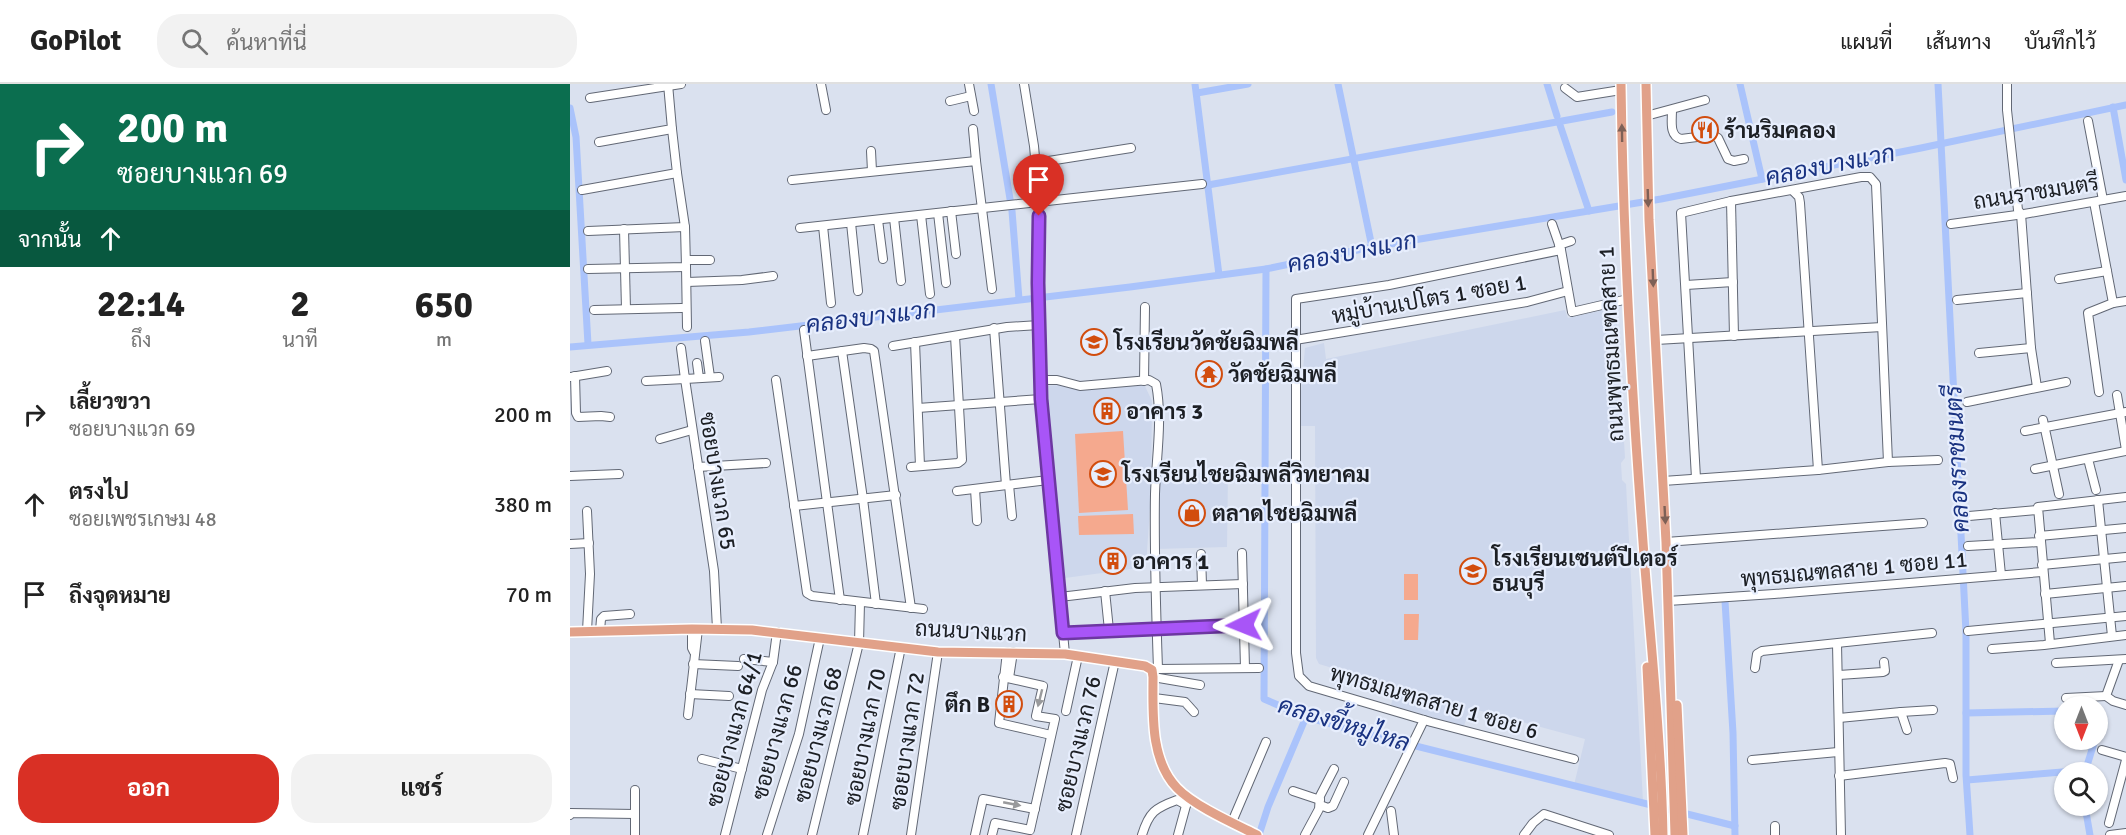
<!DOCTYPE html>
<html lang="th">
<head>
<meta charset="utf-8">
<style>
  body { margin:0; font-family:Signika,Sarabun,sans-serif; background:#f2f2f2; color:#222; height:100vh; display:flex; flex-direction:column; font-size:22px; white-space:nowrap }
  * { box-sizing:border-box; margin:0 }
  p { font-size:20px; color:#767676 }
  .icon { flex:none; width:33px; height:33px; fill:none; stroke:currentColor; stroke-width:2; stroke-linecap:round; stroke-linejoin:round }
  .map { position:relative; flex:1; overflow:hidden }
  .panel { display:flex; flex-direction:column; background:#fff; width:570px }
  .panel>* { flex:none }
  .top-card { background:#0b6e4f; color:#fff; overflow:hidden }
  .needle { width:39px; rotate:180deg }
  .controls { position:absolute; left:1484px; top:612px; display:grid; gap:12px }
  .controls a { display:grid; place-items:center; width:54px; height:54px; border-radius:50%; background:#fff; box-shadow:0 2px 4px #0004; font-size:30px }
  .pin { position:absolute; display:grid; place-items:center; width:51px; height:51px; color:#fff; margin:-62px -26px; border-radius:50% 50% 50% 0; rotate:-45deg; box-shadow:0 0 6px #0007 }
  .pin .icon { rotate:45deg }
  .me { position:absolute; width:66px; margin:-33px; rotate:268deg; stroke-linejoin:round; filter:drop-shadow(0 0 4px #0008) }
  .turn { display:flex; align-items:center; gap:21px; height:126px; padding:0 18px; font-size:27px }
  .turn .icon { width:78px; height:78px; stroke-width:2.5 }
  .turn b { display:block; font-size:42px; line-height:51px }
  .then { display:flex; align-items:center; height:57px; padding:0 18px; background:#0003; gap:12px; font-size:22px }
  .eta { display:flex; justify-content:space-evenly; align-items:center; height:102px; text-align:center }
  .eta b { font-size:36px; font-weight:700; line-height:42px }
  .primary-button { display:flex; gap:12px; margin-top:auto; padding:12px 18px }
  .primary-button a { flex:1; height:69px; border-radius:24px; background:#d93025; color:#fff; font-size:24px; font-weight:700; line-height:69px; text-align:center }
  .primary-button a+a { background:#f2f2f2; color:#222 }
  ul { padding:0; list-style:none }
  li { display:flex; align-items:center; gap:18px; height:90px; padding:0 18px }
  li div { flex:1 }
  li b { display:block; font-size:22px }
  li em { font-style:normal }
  header { display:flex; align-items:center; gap:36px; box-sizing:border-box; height:84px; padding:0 30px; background:#fff; border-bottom:2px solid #e0e0e0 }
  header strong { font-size:28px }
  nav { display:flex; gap:33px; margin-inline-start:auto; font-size:21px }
  .search { width:420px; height:54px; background:#f2f2f2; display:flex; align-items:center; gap:15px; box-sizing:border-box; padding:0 21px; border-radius:24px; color:#767676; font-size:22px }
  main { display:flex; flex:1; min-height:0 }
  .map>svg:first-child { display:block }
</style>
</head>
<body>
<header>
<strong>GoPilot</strong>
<div class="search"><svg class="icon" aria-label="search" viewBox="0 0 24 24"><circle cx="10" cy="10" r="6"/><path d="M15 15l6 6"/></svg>ค้นหาที่นี่</div>
<nav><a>แผนที่</a><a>เส้นทาง</a><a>บันทึกไว้</a></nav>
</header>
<main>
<section class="panel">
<div class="top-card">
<div class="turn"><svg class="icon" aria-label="right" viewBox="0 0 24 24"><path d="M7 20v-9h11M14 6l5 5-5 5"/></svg><div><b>200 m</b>ซอยบางแวก 69</div></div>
<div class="then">จากนั้น<svg class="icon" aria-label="ahead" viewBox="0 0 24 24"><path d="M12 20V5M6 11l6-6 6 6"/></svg></div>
</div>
<div class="eta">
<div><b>22:14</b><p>ถึง</p></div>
<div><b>2</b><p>นาที</p></div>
<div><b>650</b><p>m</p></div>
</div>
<ul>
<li><svg class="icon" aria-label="right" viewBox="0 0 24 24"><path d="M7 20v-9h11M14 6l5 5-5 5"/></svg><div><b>เลี้ยวขวา</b><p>ซอยบางแวก 69</p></div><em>200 m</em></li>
<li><svg class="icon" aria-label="ahead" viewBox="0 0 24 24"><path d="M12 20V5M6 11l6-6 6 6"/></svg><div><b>ตรงไป</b><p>ซอยเพชรเกษม 48</p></div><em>380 m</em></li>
<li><svg class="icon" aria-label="arrive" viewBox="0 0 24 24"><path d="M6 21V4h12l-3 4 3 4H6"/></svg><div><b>ถึงจุดหมาย</b></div><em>70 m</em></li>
</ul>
<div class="primary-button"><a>ออก</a><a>แชร์</a></div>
</section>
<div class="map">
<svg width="1556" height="751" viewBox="0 0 1556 751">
  <rect width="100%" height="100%" fill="#dae1ef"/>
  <g fill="#cdd7ec">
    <polygon points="1046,223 1055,374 1051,379 1052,396 1056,400 1073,718 1004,701 1015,655 900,624 894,642 821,621 826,603 749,580 746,574 745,342 728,342 735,264 754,259 756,275 995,226 998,234"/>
    <polygon points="573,298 582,317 581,408 576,483 495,494 474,302 491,301 503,304"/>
    <polygon points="589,388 658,389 657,463 586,465"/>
  </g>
  <g fill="#f5a98e">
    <polygon points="553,347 558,426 509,429 505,350"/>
    <polygon points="563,430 564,450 509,451 508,432"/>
    <rect x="834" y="490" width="14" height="26"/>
    <polygon points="834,530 849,530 848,556 834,556"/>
  </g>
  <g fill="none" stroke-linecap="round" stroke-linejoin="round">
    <g stroke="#aac3fb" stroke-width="7">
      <polyline points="421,0 442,127 449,215"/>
      <polyline points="625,0 649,191"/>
      <polyline points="768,0 802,163"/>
      <polyline points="977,0 987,32"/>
      <polyline points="1170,0 1192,95"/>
      <polyline points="1368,0 1396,548 1396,691 1400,751"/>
      <polyline points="627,9 678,0"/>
      <polyline points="1543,23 1556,96"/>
      <polyline points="0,24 6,53 18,260"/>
      <polyline points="989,38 1019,127"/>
      <polyline points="638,101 1042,28"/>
      <polyline points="696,185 694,615 736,633 778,645 1165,742"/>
      <polyline points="0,263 179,248 560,203 696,185 802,163 1091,115 1351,64 1556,21"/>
      <polyline points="1155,517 1163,649 1165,751"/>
      <polyline points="1527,628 1527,647"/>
      <polyline points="1396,629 1494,627"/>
      <polyline points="1515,688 1525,656"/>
      <polyline points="1397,696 1516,686"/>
      <polyline points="1515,722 1520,751"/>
      <polyline points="689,751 698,723 736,633"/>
    </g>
    <defs>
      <g id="minor">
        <polyline points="251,0 256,26"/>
        <polyline points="399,0 404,27"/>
        <polyline points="454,0 464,62 469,118 468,199 471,315 495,570"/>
        <polyline points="1437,0 1437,26 1448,126 1451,130 1461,264 1467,303"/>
        <polyline points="995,4 1007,13 1051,6"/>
        <polyline points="20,14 111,0"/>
        <polyline points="380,17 401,12"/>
        <path d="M1102,26C1102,37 1099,52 1111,55L1143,51L1148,54L1158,75L1164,77L1174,75"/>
        <polyline points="1076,32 1135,16"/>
        <polyline points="1518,37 1533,116"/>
        <polyline points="403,45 406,77"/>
        <polyline points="29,58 102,45 98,0"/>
        <polyline points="301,67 302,87"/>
        <polyline points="466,79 561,64"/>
        <polyline points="222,96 406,77 422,205"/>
        <polyline points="12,106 107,89 102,45"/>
        <polyline points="1223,107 1229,113 1230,119 1248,386"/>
        <polyline points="1161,117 1164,252"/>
        <polyline points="1524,118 1543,219"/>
        <polyline points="381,127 386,170"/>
        <polyline points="368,129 376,199"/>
        <polyline points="351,131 360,210"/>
        <polyline points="324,134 331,197"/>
        <polyline points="308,136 313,175"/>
        <polyline points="281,139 288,207"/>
        <polyline points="982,140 991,166 1002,228 1058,215"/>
        <polyline points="1381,140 1454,130 1556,112"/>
        <polyline points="253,142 261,219"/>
        <polyline points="230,144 632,100"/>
        <polyline points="54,145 56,225"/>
        <polyline points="18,147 115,143 107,89"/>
        <polyline points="989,161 1001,157"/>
        <polyline points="991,166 819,201 726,215 726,569 729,592 739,602 861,638 1004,675"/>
        <polyline points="116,176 140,176"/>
        <polyline points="116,183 117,243"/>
        <polyline points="18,185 116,183 115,143"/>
        <polyline points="1489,195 1537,187"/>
        <polyline points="117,198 172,196 203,192"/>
        <polyline points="1116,201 1163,198"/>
        <polyline points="1387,216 1457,209"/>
        <polyline points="24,226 112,224"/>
        <polyline points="424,244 436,401"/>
        <polyline points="234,246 270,516"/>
        <polyline points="725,256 957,218 998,207"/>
        <polyline points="1086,256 1312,243"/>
        <polyline points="135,257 140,293"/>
        <polyline points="345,258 350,382"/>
        <polyline points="323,262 437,243 469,241"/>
        <polyline points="111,264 115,295 149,293"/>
        <polyline points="272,267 293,415 306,520"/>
        <polyline points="1409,269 1461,264"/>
        <polyline points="237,272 294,264 301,265 304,267 341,524"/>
        <polyline points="127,279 129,294"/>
        <polyline points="5,292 6,329 8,333 31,332 40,333"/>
        <polyline points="1,293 37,287"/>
        <polyline points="206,296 237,509 242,512 353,525"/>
        <path d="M471,296H487L510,302L579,296L586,300C593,336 586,374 585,410C584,468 586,527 588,585L583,589"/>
        <polyline points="76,297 115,295 144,487 147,545"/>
        <polyline points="574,297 575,223"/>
        <polyline points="1529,308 1518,229 1543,219 1556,217"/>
        <polyline points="1547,311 1556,366"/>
        <polyline points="1397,318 1496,298"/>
        <polyline points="348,324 471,315"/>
        <polyline points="1473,336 1489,410"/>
        <polyline points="1455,347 1556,328"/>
        <polyline points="90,355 122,346"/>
        <polyline points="1518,375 1526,406"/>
        <polyline points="128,383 196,379"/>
        <polyline points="341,383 388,379 392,376 385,252"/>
        <polyline points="1465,385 1556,367"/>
        <polyline points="0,392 49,390"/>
        <polyline points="1126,394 1111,129 1161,117 1291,93 1300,93 1306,100 1318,378"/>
        <polyline points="1093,397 1248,386 1318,378 1368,376"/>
        <polyline points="439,401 442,432"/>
        <polyline points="405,405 407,437"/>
        <polyline points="387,407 478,396"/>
        <polyline points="1528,416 1542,552"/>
        <polyline points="224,422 326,411"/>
        <polyline points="17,427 20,490 17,547"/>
        <polyline points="1425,429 1431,491"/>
        <polyline points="1399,432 1467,426"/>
        <polyline points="1469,452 1556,444"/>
        <polyline points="1096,458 1353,439"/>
        <polyline points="0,460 19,459"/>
        <polyline points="1398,462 1470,458"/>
        <polyline points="672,469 675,584"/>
        <polyline points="631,470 632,501"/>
        <polyline points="1472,481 1556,473"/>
        <polyline points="535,507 539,546"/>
        <polyline points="1475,510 1556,502"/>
        <polyline points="490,513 565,504 673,500"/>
        <polyline points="1098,517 1204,510 1472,488"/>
        <polyline points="122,545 122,564 124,568"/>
        <polyline points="30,547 31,535 34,532 60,530"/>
        <polyline points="1398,547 1556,532"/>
        <polyline points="493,549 674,541"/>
        <polyline points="1480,559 1468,423 1556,413"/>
        <polyline points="1267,560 1271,751"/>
        <polyline points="1422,565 1474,561 1556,551"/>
        <polyline points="437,568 429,639 481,651"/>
        <polyline points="174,575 203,578"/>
        <polyline points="1549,576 1536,612 1543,617 1556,621"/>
        <polyline points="1486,579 1556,575"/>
        <polyline points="123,580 168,582"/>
        <polyline points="1185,584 1187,570 1192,567 1362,549"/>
        <polyline points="588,585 689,584"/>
        <polyline points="1269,591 1313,588 1315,587 1314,578"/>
        <polyline points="583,593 630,601"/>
        <polyline points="439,594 443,568"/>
        <polyline points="120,610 159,612"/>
        <polyline points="584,614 615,618 624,628"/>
        <polyline points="1496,614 1536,612"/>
        <polyline points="496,627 508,572"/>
        <polyline points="1331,628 1363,626"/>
        <polyline points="118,631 128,545"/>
        <polyline points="1269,634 1331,628 1337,646"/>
        <polyline points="1532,666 1556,673"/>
        <polyline points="132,675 172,685"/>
        <polyline points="1182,676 1268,668"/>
        <polyline points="1269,692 1375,679 1380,680 1383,694"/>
        <polyline points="723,707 750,716"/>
        <polyline points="750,721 758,724 763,722 774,698"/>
        <polyline points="821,727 824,751"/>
        <polyline points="0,731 1,729 65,730"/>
        <polyline points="662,738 696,658"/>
        <polyline points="1539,739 1556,676"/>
        <polyline points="1205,742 1205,751"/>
        <polyline points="65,751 65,706"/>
        <polyline points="155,751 192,606 203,578 207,548"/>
        <polyline points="197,751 229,650 250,554"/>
        <polyline points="242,751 289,559 290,519"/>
        <polyline points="293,751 331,563"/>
        <polyline points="341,751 368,568"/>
        <polyline points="405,751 413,715 465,725"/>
        <polyline points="422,751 425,739 460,746 485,635 466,632 473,602 433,593"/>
        <polyline points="506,751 545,577"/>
        <path d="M572,751C579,728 585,724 607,716L616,721"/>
        <polyline points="608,751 617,718"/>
        <polyline points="735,751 749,725 750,712 764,685"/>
        <polyline points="798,751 854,636"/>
        <polyline points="954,751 963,739 974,730 1039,751"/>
        <polyline points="1540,751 1556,749"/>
      </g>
      <g id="major">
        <path d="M1051,0C1053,148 1061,296 1072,444C1079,546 1091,648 1093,751"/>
        <polyline points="1076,0 1079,136 1096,458 1105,751"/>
        <path d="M0,548L122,545L182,546L368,568L495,570L575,582L582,586L583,593C583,630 580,676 607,704C624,722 665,740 687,751"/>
        <polyline points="1077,583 1085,751"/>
        <polyline points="1107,621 1113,751"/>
      </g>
    </defs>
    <use href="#minor" stroke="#626875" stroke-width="10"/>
    <use href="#major" stroke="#fff" stroke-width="12"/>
    <use href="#minor" stroke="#fff" stroke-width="8"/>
    <use href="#major" stroke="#e1a189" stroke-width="9"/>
  </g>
  <defs><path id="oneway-solid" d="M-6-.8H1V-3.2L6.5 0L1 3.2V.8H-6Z" transform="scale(1.5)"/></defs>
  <g fill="#7e6056">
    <use href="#oneway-solid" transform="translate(1052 49) rotate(-91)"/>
    <use href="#oneway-solid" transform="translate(1078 114) rotate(88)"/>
    <use href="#oneway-solid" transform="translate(1083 194) rotate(88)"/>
    <use href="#oneway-solid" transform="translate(1095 431) rotate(87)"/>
  </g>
  <g fill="#999a9c">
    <use href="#oneway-solid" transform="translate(470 614) rotate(104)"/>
    <use href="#oneway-solid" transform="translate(442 720) rotate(11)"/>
  </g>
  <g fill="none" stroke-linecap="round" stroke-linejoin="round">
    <defs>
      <polyline id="route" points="469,132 468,199 471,315 493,549 674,541"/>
    </defs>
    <use href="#route" stroke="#6d37a1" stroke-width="15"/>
    <use href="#route" stroke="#a855f7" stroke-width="10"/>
  </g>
  <defs>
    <symbol id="restaurant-ring" viewBox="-11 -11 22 22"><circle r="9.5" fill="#e7eefd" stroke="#d24d0e" stroke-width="1.5"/><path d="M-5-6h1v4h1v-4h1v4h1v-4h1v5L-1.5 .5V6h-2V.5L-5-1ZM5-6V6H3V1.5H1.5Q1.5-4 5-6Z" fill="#d24d0e"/></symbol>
    <symbol id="school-ring" viewBox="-11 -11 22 22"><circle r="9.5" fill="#e7eefd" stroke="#d24d0e" stroke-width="1.5"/><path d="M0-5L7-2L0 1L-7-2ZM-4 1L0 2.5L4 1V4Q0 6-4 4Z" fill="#d24d0e"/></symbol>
    <symbol id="temple-ring" viewBox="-11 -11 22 22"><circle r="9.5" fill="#e7eefd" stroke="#d24d0e" stroke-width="1.5"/><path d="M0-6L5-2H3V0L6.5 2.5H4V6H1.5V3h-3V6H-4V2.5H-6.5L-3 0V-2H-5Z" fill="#d24d0e"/></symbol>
    <symbol id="building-ring" viewBox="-11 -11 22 22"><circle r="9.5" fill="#e7eefd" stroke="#d24d0e" stroke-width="1.5"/><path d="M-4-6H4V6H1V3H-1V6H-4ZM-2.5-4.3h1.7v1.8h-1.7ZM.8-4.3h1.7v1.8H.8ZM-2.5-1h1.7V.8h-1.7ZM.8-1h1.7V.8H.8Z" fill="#d24d0e"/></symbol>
    <symbol id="shop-ring" viewBox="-11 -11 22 22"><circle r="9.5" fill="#e7eefd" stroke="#d24d0e" stroke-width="1.5"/><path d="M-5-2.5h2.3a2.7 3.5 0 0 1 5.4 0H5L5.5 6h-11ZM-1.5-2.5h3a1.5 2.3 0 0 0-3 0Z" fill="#d24d0e"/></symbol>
  </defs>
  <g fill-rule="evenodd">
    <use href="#restaurant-ring" x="1120" y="31" width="30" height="30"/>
    <use href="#school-ring" x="509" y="243" width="30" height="30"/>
    <use href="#temple-ring" x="624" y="275" width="30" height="30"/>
    <use href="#building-ring" x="522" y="312" width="30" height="30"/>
    <use href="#school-ring" x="518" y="375" width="30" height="30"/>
    <use href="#shop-ring" x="607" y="414" width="30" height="30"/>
    <use href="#building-ring" x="528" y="462" width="30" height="30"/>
    <use href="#school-ring" x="888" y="472" width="30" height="30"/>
    <use href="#building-ring" x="424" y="605" width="30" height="30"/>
  </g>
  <g text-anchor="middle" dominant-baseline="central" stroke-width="4.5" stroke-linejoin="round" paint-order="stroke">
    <g font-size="22" font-weight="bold" fill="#1c1f24" stroke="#e7eefd" text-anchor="start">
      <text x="1154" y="46">ร้านริมคลอง</text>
      <text x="544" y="258">โรงเรียนวัดชัยฉิมพลี</text>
      <text x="658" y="290">วัดชัยฉิมพลี</text>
      <text x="556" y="327">อาคาร 3</text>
      <text x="552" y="390">โรงเรียนไชยฉิมพลีวิทยาคม</text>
      <text x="642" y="429">ตลาดไชยฉิมพลี</text>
      <text x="922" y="474">โรงเรียนเซนต์ปีเตอร์<tspan x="922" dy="25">ธนบุรี</tspan></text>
      <text x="562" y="477">อาคาร 1</text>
      <text x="420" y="620" text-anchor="end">ตึก B</text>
    </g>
    <g font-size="22" fill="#1c1f24" stroke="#e7eefd">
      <text transform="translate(1466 108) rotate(-9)">ถนนราชมนตรี</text>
      <text transform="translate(859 215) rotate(-10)">หมู่บ้านเปโตร 1 ซอย 1</text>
      <text transform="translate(1041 260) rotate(-93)">ถนนพุทธมณฑลสาย 1</text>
      <text transform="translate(148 397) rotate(81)">ซอยบางแวก 65</text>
      <text transform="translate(1284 485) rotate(-5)">พุทธมณฑลสาย 1 ซอย 11</text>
      <text transform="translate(401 547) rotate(3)">ถนนบางแวก</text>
      <text transform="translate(864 618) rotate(16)">พุทธมณฑลสาย 1 ซอย 6</text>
      <text transform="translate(164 645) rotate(-75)">ซอยบางแวก 64/1</text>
      <text transform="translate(207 648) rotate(-75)">ซอยบางแวก 66</text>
      <text transform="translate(248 651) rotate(-76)">ซอยบางแวก 68</text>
      <text transform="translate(295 653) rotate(-79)">ซอยบางแวก 70</text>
      <text transform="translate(337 657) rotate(-82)">ซอยบางแวก 72</text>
      <text transform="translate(508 660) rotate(-77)">ซอยบางแวก 76</text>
    </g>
    <g font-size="24" font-style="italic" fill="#193281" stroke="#e7eefd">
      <text transform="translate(1260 81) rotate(-11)">คลองบางแวก</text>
      <text transform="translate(782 168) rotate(-11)">คลองบางแวก</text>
      <text transform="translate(301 233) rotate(-7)">คลองบางแวก</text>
      <text transform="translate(1387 375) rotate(-93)">คลองราชมนตรี</text>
      <text transform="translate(774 640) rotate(17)">คลองขี้หมูไหล</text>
    </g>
  </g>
</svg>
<div class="controls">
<a><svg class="needle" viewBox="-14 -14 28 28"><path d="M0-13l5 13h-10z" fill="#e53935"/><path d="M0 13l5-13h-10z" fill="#767676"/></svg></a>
<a><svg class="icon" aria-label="search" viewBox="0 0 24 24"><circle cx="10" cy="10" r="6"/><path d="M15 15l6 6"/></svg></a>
</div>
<div class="pin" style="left:469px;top:132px;background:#d93025"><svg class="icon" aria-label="arrive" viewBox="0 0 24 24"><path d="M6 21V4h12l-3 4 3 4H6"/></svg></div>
<svg class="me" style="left:674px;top:541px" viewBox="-20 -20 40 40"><path d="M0-17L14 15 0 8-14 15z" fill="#a855f7" stroke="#fff" stroke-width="4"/></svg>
</div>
</main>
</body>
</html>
